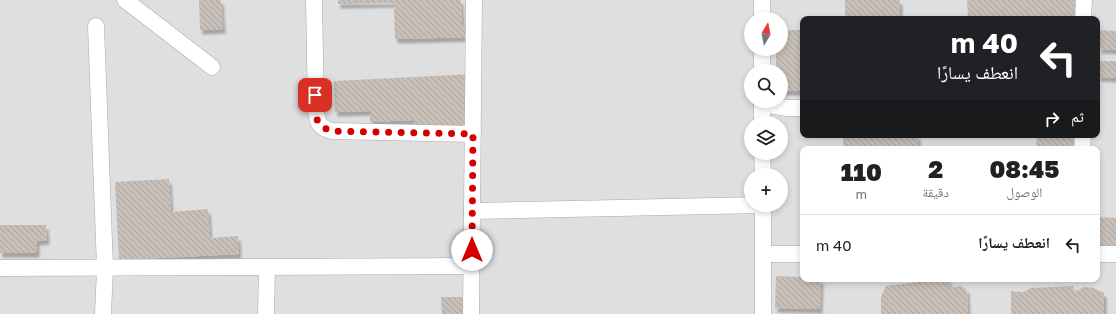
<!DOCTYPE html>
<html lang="ar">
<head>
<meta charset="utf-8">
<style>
  body { margin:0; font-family:"Golos Text","Noto Naskh Arabic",sans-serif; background:#f2f2f2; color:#202124; direction:rtl; height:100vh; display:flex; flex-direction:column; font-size:15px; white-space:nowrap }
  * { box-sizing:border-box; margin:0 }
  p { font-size:13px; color:#757577 }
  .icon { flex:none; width:22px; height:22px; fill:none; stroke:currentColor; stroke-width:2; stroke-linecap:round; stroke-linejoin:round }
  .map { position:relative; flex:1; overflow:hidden; direction:ltr }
  .drawer { position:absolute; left:800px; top:146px; width:300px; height:136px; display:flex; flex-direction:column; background:#fff; border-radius:8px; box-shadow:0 2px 6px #0003; direction:rtl }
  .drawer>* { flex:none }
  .banner { position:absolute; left:800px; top:16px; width:300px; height:122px; border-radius:8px; box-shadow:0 2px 6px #0003; direction:rtl; background:#202124; color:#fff; overflow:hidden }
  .needle { width:26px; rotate:10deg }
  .fabs { position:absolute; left:744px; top:12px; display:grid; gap:8px }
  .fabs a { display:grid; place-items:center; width:44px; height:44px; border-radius:50%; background:#fff; box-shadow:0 2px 6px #0003; font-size:20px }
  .pin { position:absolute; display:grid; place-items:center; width:34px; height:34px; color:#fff; margin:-17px; border-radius:8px; box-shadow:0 2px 6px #0006 }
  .me { position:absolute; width:44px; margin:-22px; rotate:0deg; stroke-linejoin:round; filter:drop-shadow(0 0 3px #0008) }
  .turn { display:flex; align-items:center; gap:14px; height:84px; padding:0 16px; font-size:18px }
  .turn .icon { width:52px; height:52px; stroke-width:2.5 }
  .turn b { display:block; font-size:28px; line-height:34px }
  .then { display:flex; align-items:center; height:38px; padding:0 16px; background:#0003; gap:8px; font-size:15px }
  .eta { display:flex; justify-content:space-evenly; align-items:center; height:68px; text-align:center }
  .eta b { font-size:24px; font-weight:800; line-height:28px }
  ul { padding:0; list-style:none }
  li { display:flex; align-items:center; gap:12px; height:60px; padding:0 16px; border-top:1px solid #e0e0e0 }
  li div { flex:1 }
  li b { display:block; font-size:15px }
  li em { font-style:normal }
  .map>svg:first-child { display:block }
</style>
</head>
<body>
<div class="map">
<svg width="1116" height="314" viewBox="0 0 1116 314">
  <defs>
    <pattern id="building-back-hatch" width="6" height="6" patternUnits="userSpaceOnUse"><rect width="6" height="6" fill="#c7bfb8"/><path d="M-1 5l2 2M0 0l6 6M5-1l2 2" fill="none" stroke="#aba49e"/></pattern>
    <filter id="shadow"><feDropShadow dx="2.5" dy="4.5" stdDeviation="1" flood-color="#0004"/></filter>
  </defs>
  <rect width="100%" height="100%" fill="#f2efe9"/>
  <path fill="#e0dfdf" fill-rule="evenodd" d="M0,0H1116V314H0ZM751,19H781V49H751ZM803,19H1097V135H803ZM751,71H781V101H751ZM751,123H781V153H751ZM803,149H1097V279H803ZM751,175H781V205H751Z"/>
  <g fill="url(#building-back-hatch)" filter="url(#shadow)">
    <polygon points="199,0 221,0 223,29 200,30"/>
    <polygon points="338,0 461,0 462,26 478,25 478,37 395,39 394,3 338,4"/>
    <rect x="845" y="0" width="55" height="19"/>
    <polygon points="967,0 1075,0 1075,19 968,19"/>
    <polygon points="781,30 803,30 803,91 781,91 781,71 776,71 776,49 781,49"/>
    <polygon points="1100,30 1116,31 1116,50 1099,49"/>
    <polygon points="1099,61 1116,61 1116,78 1098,77"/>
    <polygon points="474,74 476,126 415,129 414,120 370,122 370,111 335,112 334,81"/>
    <polygon points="843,135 918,135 919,149 843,149"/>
    <polygon points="1037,135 1074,135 1073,149 1036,149"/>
    <polygon points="169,179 171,212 208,209 210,238 238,236 239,254 119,260 115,182"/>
    <polygon points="1097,217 1116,218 1116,252 1097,253"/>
    <polygon points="0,225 46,225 47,240 37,241 37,253 0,253"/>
    <polygon points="776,276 803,277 803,279 821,279 820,309 775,308"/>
    <polygon points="942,279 949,279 950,288 961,286 967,290 968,314 881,314 881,297 886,286"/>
    <polygon points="1073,286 1074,292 1084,287 1094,288 1104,293 1104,314 1011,314 1011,291 1023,292 1031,288"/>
    <polygon points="441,297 467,297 467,314 442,314"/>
  </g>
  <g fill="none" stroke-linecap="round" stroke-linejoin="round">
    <defs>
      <g id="street">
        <polyline points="125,0 212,67"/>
        <path d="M314,0L316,111C317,123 320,128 332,131L473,134"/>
        <polyline points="762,0 762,19"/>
        <polyline points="1083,19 1084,0"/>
        <polyline points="96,26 105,268 103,314"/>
        <polyline points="762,49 762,71"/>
        <polyline points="762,101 762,123"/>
        <polyline points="762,104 787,108 803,108"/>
        <polyline points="1082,149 1083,135"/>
        <polyline points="762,153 763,175"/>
        <polyline points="763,205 763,314"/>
        <polyline points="472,211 763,205"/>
        <polyline points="763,254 803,254"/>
        <polyline points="1097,254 1116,254"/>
        <polyline points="0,268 472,266"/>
        <polyline points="266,314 267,268"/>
        <polyline points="471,314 474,0"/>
      </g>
    </defs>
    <use href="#street" stroke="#a9a9a9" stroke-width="17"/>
    <use href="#street" stroke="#fff" stroke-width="16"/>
  </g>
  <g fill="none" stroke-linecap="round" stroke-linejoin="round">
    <path stroke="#d40000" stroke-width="7" stroke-dasharray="0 12.6" d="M315,95C316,113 312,125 332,131L473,134L472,250"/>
  </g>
</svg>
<div class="fabs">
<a><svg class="needle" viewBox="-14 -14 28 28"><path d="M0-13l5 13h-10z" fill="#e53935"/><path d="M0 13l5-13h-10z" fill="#757577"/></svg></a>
<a><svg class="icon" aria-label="search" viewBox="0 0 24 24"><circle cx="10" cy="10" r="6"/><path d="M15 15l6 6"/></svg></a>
<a><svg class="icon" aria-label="layers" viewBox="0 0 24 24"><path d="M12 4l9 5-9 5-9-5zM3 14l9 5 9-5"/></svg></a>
<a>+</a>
</div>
<div class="pin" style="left:315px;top:95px;background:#d93025"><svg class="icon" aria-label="arrive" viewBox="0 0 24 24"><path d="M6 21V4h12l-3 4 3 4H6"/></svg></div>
<svg class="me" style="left:472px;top:250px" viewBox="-20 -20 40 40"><circle r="19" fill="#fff"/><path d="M0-13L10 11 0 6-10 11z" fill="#d40000"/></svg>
<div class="banner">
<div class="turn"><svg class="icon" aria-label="left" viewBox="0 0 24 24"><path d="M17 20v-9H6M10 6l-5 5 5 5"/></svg><div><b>40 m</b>انعطف يسارًا</div></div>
<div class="then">ثم<svg class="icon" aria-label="right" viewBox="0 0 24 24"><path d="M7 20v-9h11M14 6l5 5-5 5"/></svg></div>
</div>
<section class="drawer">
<div class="eta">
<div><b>08:45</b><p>الوصول</p></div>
<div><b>2</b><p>دقيقة</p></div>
<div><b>110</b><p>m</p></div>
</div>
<ul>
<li><svg class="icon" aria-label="left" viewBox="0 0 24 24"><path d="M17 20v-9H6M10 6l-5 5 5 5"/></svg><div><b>انعطف يسارًا</b></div><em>40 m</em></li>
</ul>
</section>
</div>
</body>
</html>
